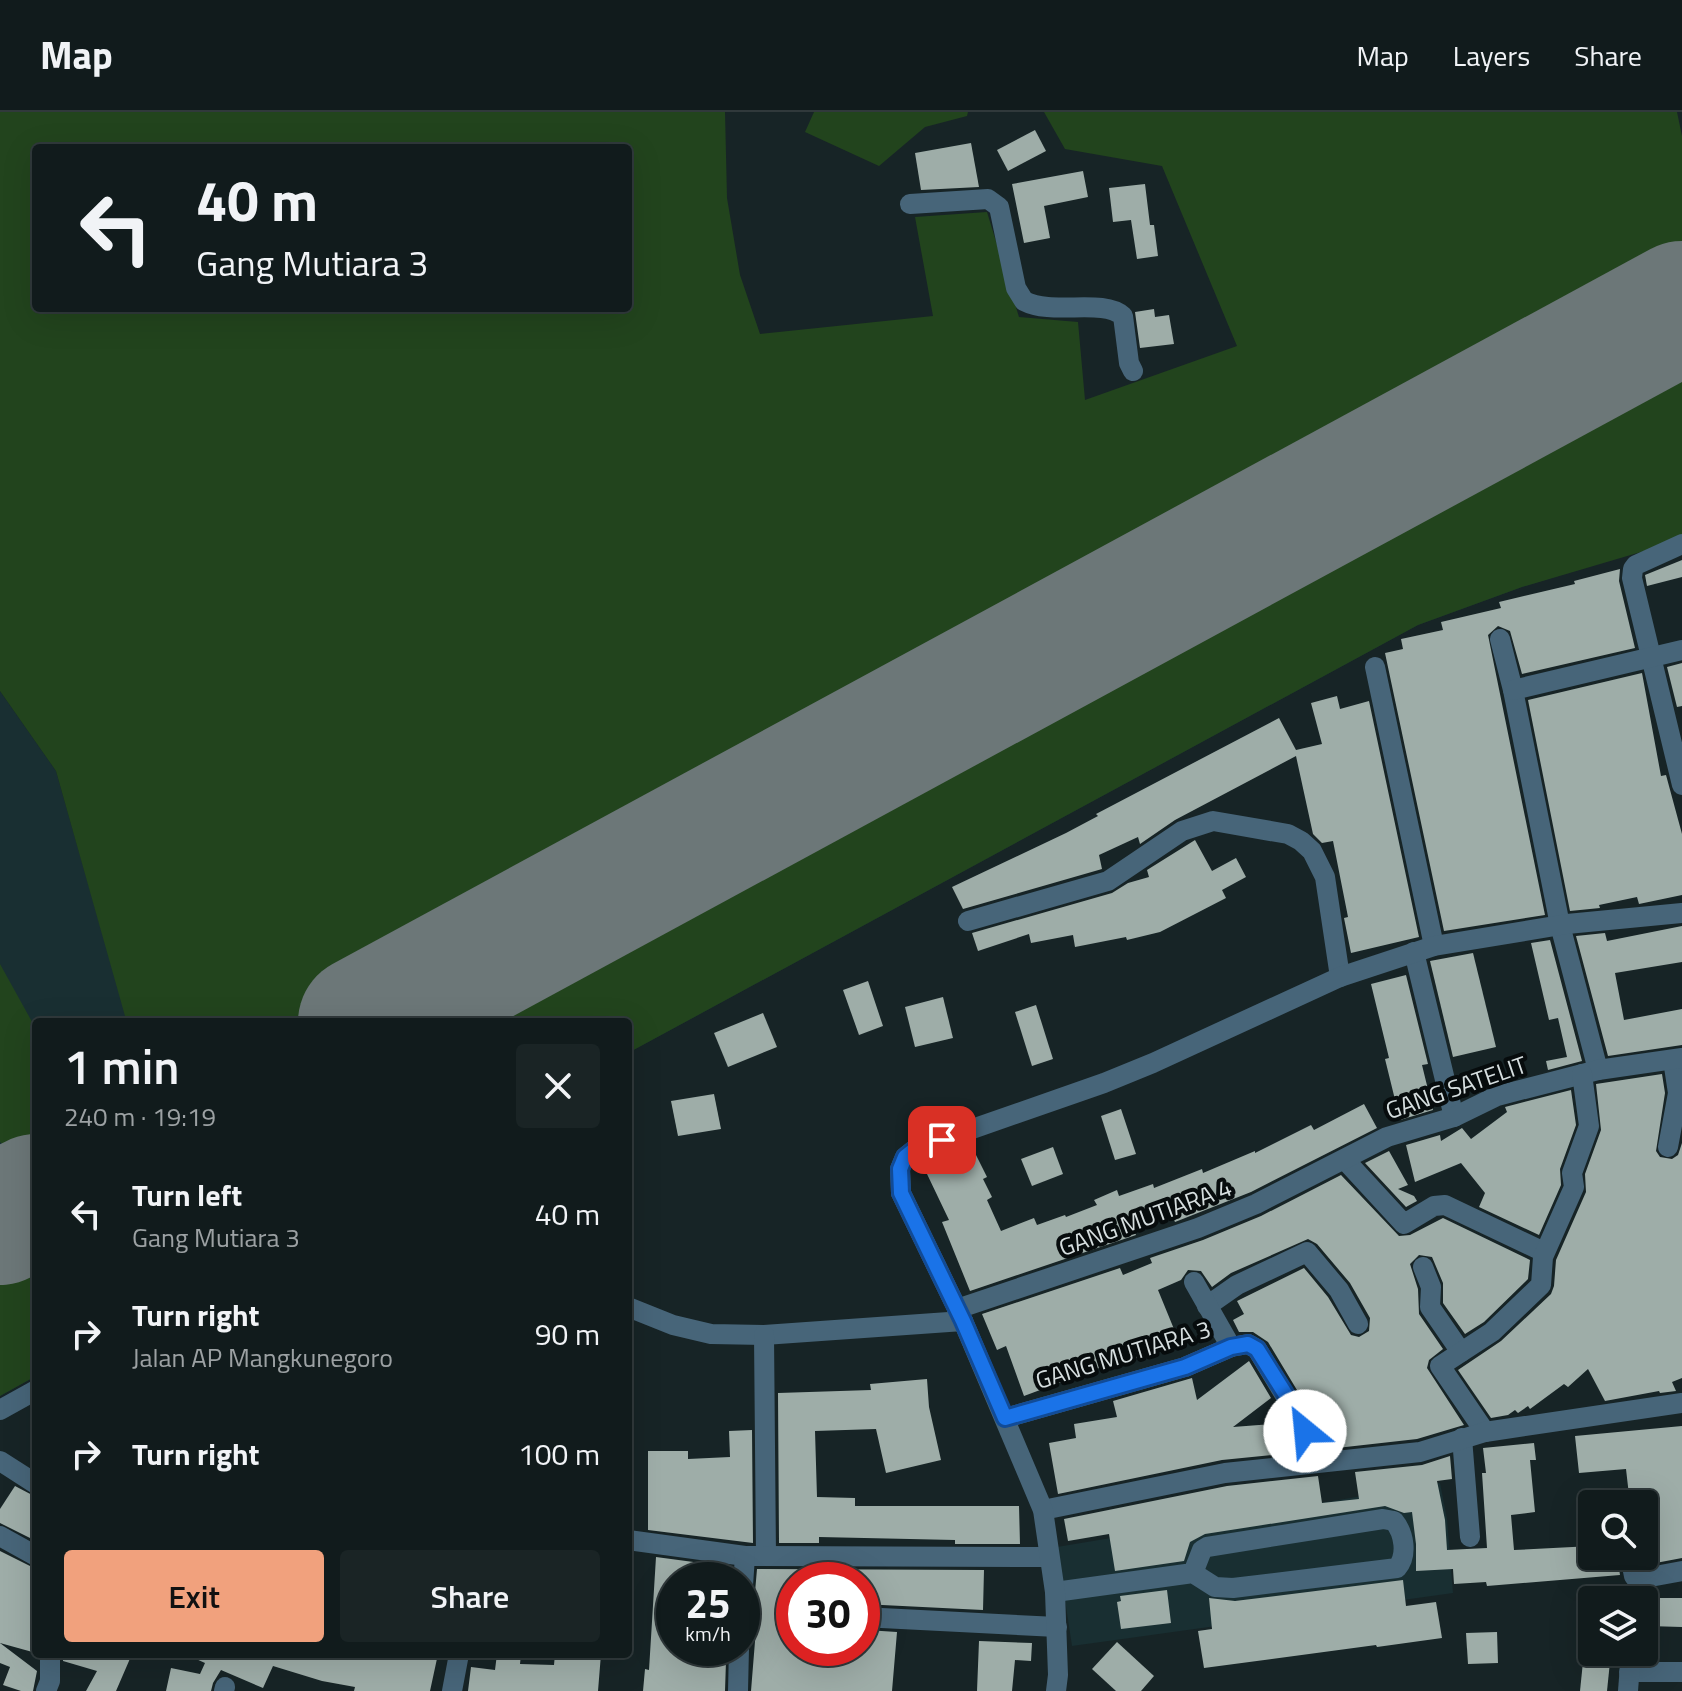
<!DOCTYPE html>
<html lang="en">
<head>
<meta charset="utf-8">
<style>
  body { margin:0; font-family:"Titillium Web",sans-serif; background:#1a2425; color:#f1f3f6; height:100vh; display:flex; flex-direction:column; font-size:30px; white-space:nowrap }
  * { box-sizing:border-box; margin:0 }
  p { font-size:26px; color:#9ca1a3 }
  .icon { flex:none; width:44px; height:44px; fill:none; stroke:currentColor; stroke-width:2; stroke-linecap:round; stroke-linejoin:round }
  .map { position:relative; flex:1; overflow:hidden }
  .sheet { position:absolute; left:32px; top:906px; width:600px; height:640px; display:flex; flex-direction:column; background:#111b1c; border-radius:8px; box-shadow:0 8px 32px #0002,0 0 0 2px #30393b }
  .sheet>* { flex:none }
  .guide { position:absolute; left:32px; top:32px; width:600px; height:168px; border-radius:8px; box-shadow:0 8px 32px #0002,0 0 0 2px #30393b; background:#111b1c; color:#f1f3f6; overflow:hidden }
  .fabs { position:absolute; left:1578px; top:1378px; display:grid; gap:16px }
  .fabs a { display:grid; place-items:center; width:80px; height:80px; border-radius:8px; background:#111b1c; box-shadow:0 8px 32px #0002,0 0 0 2px #30393b; font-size:40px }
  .speed { position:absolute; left:656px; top:1450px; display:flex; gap:16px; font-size:40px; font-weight:700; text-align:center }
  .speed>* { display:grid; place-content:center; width:104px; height:104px; border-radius:50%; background:#111b1c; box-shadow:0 8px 32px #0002,0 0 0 2px #30393b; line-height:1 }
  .speed small { font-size:20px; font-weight:400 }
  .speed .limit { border:12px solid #d22; background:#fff; color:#111 }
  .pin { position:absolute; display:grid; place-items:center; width:68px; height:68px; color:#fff; margin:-34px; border-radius:16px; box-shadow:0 4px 12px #0006 }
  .me { position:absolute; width:88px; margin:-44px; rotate:332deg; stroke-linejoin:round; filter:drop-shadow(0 0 6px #0008) }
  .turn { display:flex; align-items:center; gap:28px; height:168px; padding:0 32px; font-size:36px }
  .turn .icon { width:104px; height:104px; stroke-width:2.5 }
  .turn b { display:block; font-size:56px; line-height:68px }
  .round { display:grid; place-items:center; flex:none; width:84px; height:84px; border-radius:8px; background:#1a2425 }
  .overview { display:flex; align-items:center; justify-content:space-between; height:136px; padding:0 32px }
  h1 { font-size:48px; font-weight:600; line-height:60px }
  .action { display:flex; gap:16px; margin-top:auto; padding:16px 32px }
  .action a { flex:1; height:92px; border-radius:8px; background:#f1a17d; color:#111; font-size:32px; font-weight:600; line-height:92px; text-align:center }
  .action a+a { background:#1a2425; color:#f1f3f6 }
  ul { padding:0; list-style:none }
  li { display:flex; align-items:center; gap:24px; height:120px; padding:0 32px }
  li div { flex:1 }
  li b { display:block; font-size:30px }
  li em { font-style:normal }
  header { display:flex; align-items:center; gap:48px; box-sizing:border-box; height:112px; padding:0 40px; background:#111b1c; border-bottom:2px solid #30393b }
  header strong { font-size:38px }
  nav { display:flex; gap:44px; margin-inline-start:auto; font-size:28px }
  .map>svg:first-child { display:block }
</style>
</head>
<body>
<header>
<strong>Map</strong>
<nav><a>Map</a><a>Layers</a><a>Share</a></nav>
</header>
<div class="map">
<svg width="1682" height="1579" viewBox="0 0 1682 1579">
  <rect width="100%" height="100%" fill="#172426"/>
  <g fill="#192f32">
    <polygon points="1682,24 1682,426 1522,475 1418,513 628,941 628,910 36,910 36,1264 0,1284 0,579 56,659 126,904 1485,97"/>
    <polygon points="1440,1371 1447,1407 1453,1481 1072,1534 1057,1435"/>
  </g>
  <g fill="#22441d" fill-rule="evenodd">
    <path d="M0,0H725L727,86L740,163L760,222L933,204L915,105L987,100L1019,205L1078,210L1085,288L1237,234L1162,54L1065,37L1044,0H1677L1682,24V156L292,910H114L125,904L56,659L0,579ZM36,36H628V196H36Z"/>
    <polygon points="814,0 968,0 967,4 925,15 879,54 805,20"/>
    <polygon points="1682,234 1682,426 1678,429 1522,475 1418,513 628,941 628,910 435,910"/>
    <path d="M0,852L36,917V1046C21,1045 11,1040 0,1030Z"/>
    <polygon points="36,1126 36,1264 0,1284 0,1146"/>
  </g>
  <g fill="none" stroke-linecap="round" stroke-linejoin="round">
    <polyline stroke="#6c7778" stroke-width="52" points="0,1093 5,1066 20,1074 36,1077"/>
    <g stroke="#6c7778" stroke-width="132">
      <polyline points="364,910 1682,195"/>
      <polyline points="0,1107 36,1088"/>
    </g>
  </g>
  <g fill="#9eada8">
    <polygon points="1035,18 1046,39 1008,59 997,38"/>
    <polygon points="971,31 979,75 921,78 915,41"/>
    <polygon points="1083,59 1088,85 1044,94 1050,126 1024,131 1012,72"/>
    <polygon points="1145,72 1150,113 1154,113 1158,144 1137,147 1131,108 1113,110 1109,76"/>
    <polygon points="1154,197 1155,205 1169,203 1174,232 1140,236 1135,200"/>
    <polygon points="1682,448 1682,465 1647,474 1645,463"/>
    <polygon points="1620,457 1619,469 1635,536 1522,562 1510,519 1498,514 1488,523 1545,803 1444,819 1385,541 1403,537 1401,527 1443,518 1441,510 1501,496 1499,490 1575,472 1574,469"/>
    <polygon points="1682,551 1682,594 1677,595 1667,555"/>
    <polygon points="1642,561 1661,664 1666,663 1682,722 1682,783 1639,792 1637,785 1599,793 1600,796 1570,799 1528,588"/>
    <polygon points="1337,584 1340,597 1369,589 1419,825 1351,841 1344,806 1348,805 1333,729 1322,731 1313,722 1296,644 1175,708 1140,732 1138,725 1099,743 1102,757 963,797 952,775 1066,721 1098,704 1096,702 1279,606 1296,638 1322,632 1311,591"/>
    <polygon points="1195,728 1212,759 1236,746 1246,765 1222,778 1226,786 1160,820 1127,828 1126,825 1075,835 1073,823 1031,831 1029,822 978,839 972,821 1112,781 1128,771 1149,765 1147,758"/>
    <polygon points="1682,814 1682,850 1615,861 1624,908 1682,897 1682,933 1608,944 1576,824 1605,821 1607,829"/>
    <polygon points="1550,828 1582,949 1548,958 1546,949 1567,945 1558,906 1549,908 1531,831"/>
    <polygon points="1473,841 1496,935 1453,945 1430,849"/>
    <polygon points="1406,863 1428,952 1422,953 1433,998 1400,1008 1385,947 1389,946 1371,872"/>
    <polygon points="868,869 883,914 859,923 843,878"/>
    <polygon points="943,885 953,926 915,935 905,895"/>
    <polygon points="1036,893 1053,947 1032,954 1015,900"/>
    <polygon points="763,901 777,935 728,955 714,921"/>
    <polygon points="1662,962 1665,981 1656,1039 1660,1045 1672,1047 1678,1043 1682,1031 1682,1266 1672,1270 1676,1279 1660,1281 1659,1279 1605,1289 1588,1257 1568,1275 1564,1272 1530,1297 1528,1294 1518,1301 1515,1298 1508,1303 1491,1306 1458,1258 1501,1229 1551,1182 1554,1174 1556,1148 1586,1080 1585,1062 1601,1018 1596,972"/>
    <polygon points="1571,978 1576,1013 1560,1057 1561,1073 1539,1123 1479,1095 1485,1081 1461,1051 1415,1070 1406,1033 1440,1023 1441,1029 1462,1016 1471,1027 1507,1000 1505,995"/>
    <polygon points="714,982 721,1017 678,1024 671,989"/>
    <polygon points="1364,992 1377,1016 1251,1080 1175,1110 1170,1099 1132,1113 1136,1123 970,1179 942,1110 949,1108 927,1062 974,1039 987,1065 983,1067 992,1085 987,1088 1001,1119 1034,1106 1037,1113 1065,1103 1066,1105 1097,1093 1094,1088 1117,1078 1119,1084 1153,1072 1154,1076 1202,1057 1203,1061 1255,1039 1255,1041 1311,1013 1314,1018"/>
    <polygon points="1121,997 1136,1042 1115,1048 1101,1004"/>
    <polygon points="1053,1035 1063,1062 1032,1074 1021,1047"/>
    <polygon points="1389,1039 1408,1073 1398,1077 1414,1084 1417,1089 1406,1095 1365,1051"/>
    <polygon points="1341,1063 1399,1124 1410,1123 1443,1106 1530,1148 1528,1167 1484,1210 1465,1222 1443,1191 1443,1171 1432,1145 1419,1143 1410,1152 1418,1177 1419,1202 1443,1237 1429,1248 1427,1256 1464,1313 1417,1327 1319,1338 1315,1308 1268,1230 1253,1220 1239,1220 1233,1208 1244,1202 1237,1189 1304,1156 1328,1185 1351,1223 1359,1225 1369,1219 1370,1206 1350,1171 1317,1132 1308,1127 1231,1161 1212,1175 1201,1159 1188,1158 1181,1168 1158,1178 1176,1222 1149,1232 1152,1240 1127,1250 1126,1246 1024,1284 1006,1234 997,1238 982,1202 1120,1156 1123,1163 1152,1151 1150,1146 1203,1128 1261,1104"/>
    <polygon points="1249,1249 1271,1286 1233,1315 1286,1311 1291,1319 1293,1341 1222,1348 1058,1382 1049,1331 1076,1326 1074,1312 1117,1305 1113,1289 1192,1266 1197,1288"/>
    <polygon points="927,1267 929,1295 941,1348 886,1361 876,1317 815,1319 817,1385 855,1386 855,1394 1019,1394 1020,1432 955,1432 955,1428 819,1425 819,1431 779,1431 778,1281 871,1278 870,1272"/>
    <polygon points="1682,1314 1682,1446 1645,1453 1644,1392 1630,1392 1626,1357 1579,1361 1575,1324"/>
    <polygon points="752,1318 753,1431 648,1418 648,1339 688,1339 688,1347 730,1345 729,1319"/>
    <polygon points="1534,1331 1536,1348 1530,1348 1535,1400 1511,1403 1514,1438 1592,1434 1592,1444 1617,1444 1620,1463 1487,1474 1486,1470 1454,1472 1453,1457 1416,1459 1416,1432 1412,1400 1404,1401 1385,1394 1205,1422 1190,1430 1184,1449 1115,1459 1109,1422 1068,1429 1064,1407 1227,1374 1318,1364 1322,1391 1359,1387 1355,1360 1422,1353 1450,1344 1452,1367 1437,1369 1445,1408 1447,1438 1487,1436 1482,1361 1486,1361 1483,1336"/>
    <polygon points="15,1374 36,1385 36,1429 0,1411 0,1397"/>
    <polygon points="0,1439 36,1457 36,1541 0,1531"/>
    <polygon points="656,1445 731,1455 730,1468 674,1468 674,1536 685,1536 684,1546 726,1549 725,1579 643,1579 645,1557 649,1558"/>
    <polygon points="757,1457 984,1458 983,1498 862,1492 862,1468 794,1468 794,1494 788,1493 785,1529 794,1530 794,1536 865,1536 866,1518 897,1520 892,1579 751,1579 758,1492 754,1492"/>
    <polygon points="1403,1468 1406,1494 1436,1490 1442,1526 1377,1535 1376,1533 1204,1556 1198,1519 1212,1517 1209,1486 1235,1489"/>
    <polygon points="1167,1478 1171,1511 1121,1517 1117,1490 1121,1489 1120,1484"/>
    <polygon points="1649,1486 1682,1486 1682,1515 1648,1514"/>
    <polygon points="1497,1520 1498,1551 1468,1552 1466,1521"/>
    <polygon points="979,1529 1032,1531 1031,1549 1015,1548 1012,1579 977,1579"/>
    <polygon points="1117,1530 1154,1564 1141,1579 1116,1579 1092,1557"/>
    <polygon points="0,1531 37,1559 33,1579 21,1579 3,1573 10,1555 0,1551"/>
    <polygon points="1584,1540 1611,1540 1607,1579 1580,1579"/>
    <polygon points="63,1542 132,1542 116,1579 86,1579 97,1559 63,1549"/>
    <polygon points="185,1542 438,1542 430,1579 354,1579 355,1575 322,1569 273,1554 263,1576 221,1558 213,1571 211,1579 166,1579 171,1556 200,1562 205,1551"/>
    <polygon points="497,1542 521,1542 520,1552 554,1553 555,1542 601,1542 598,1579 468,1579 471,1555 495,1558"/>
  </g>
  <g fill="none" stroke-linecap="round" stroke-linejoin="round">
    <g stroke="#476579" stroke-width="20">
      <path d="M910,92L988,87L999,95L1016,176L1024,189C1053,204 1102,186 1123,204L1129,251L1133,259"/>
      <polyline points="1682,432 1636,453 1633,457 1632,466 1682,673"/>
      <polyline points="1500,527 1513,578 1560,813 1598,958"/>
      <polyline points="1375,555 1434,834"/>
      <polyline points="1513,578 1682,538"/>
      <polyline points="968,809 1108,769 1182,719 1213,709 1288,722 1301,729 1312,739 1325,765 1340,865"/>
      <polyline points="1414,840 1454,1005"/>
      <polyline points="1668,1035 1678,981 1673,948"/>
      <polyline points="1345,1048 1404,1112 1434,1094 1445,1093 1544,1140"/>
      <polyline points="1423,1155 1431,1175 1430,1195 1461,1240"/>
      <polyline points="1207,1194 1237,1173 1307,1140 1339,1178 1358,1212"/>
      <polyline points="628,1195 673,1213 711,1222 764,1223 963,1209"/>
      <polyline points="957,1197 1198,1116 1256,1092 1387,1025 1454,1005 1497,984 1598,958 1682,946"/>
      <polyline points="764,1223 766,1444"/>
      <polyline points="1231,1235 1248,1232 1257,1237 1304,1315 1307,1352"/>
      <polyline points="0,1298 36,1278"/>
      <polyline points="1005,1306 1185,1255 1231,1235 1194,1170"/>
      <polyline points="1485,1320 1440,1254 1492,1220 1541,1173 1543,1145 1574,1075 1572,1061 1589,1014 1582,962"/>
      <polyline points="1462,1326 1470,1425"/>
      <polyline points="0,1349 36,1372"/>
      <polyline points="1043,1398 1225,1361 1420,1340 1485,1320 1682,1291"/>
      <polyline points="0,1424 36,1444"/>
      <polyline points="628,1428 745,1444 1049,1445"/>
      <polyline points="1630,1444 1634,1464 1638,1469"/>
      <path d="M1055,1480L1193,1461L1202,1438L1207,1435L1383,1407L1394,1409C1404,1421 1408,1443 1397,1456L1233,1476L1215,1475L1193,1461"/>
      <polyline points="742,1488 745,1444"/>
      <polyline points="1636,1488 1639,1467 1682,1459"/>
      <polyline points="862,1505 1057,1515"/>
      <polyline points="1629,1560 1682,1560"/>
      <polyline points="46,1579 50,1569 50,1542"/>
      <polyline points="224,1579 225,1575"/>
      <polyline points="452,1579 459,1542"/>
      <polyline points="738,1579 739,1536"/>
      <polyline points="1056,1579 1058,1563 1055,1480 1043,1398 963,1209 901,1081 900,1057 905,1045 915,1037 1104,971 1153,951 1340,865 1434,834 1567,812 1682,801"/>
      <polyline points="1628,1579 1631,1540"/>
    </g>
  </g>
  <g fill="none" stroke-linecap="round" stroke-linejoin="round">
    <defs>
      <polyline id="route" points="942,1028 915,1037 905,1045 900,1057 901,1081 963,1209 1005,1306 1185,1255 1231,1235 1248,1232 1257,1237 1301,1307 1305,1319"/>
    </defs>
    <use href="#route" stroke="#114b97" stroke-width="20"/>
    <use href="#route" stroke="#1a73e8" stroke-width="14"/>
  </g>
  <g text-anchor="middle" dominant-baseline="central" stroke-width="8" stroke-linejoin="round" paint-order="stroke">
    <g font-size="24" fill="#d6dedf" stroke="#070c0d">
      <text transform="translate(1456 975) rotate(-19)">GANG SATELIT</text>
      <text transform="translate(1145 1105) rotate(-20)">GANG MUTIARA 4</text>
      <text transform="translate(1123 1242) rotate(-17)">GANG MUTIARA 3</text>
    </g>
  </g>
</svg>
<div class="fabs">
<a><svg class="icon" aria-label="search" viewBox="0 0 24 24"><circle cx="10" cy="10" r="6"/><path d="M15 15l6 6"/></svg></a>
<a><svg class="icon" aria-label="layers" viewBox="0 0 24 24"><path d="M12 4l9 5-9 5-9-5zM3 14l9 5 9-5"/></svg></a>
</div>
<div class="speed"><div>25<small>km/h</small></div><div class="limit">30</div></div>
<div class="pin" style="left:942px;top:1028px;background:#d93025"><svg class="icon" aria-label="arrive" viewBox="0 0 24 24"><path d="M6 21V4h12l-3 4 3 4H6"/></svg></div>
<svg class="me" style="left:1305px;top:1319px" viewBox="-20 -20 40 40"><circle r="19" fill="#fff"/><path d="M0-13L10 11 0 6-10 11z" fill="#1a73e8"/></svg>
<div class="guide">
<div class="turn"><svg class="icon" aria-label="left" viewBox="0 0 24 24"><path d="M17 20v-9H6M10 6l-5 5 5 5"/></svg><div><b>40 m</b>Gang Mutiara 3</div></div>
</div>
<section class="sheet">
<div class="overview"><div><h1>1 min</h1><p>240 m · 19:19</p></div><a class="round"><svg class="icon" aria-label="close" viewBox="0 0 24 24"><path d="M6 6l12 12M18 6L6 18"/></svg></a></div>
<ul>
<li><svg class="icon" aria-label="left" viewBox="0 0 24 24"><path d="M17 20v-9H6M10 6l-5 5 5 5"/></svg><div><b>Turn left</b><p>Gang Mutiara 3</p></div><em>40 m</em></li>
<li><svg class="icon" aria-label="right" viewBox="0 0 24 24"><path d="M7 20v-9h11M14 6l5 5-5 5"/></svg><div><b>Turn right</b><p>Jalan AP Mangkunegoro</p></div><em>90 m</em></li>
<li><svg class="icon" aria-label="right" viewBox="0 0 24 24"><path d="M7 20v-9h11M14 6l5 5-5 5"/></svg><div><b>Turn right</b></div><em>100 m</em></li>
</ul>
<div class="action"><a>Exit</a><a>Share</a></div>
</section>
</div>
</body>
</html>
